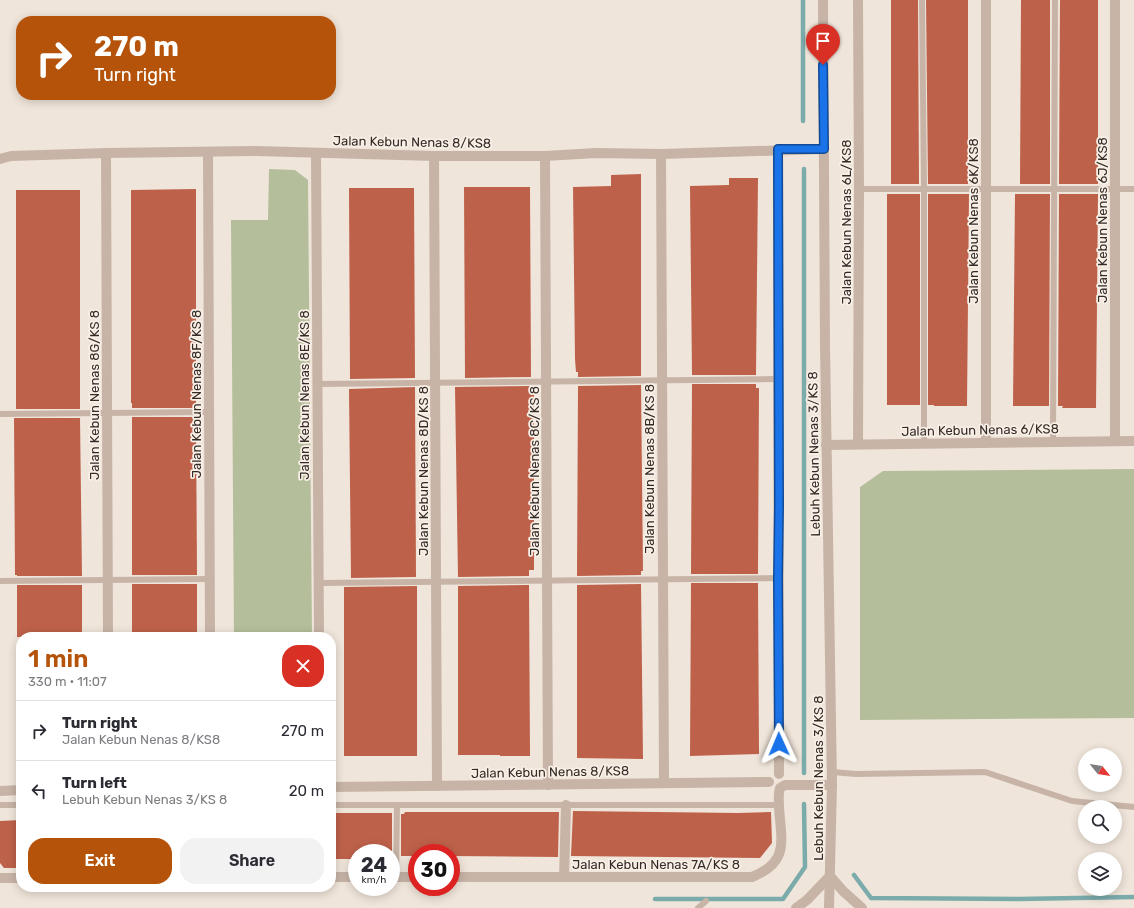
<!DOCTYPE html>
<html lang="en">
<head>
<meta charset="utf-8">
<style>
  body { margin:0; font-family:Rubik,sans-serif; background:#f2f2f3; color:#2b2b33; height:100vh; display:flex; flex-direction:column; font-size:15px; white-space:nowrap }
  * { box-sizing:border-box; margin:0 }
  p { font-size:13px; color:#7c7c81 }
  .icon { flex:none; width:22px; height:22px; fill:none; stroke:currentColor; stroke-width:2; stroke-linecap:round; stroke-linejoin:round }
  .map { position:relative; flex:1; overflow:hidden }
  .panel { position:absolute; left:16px; top:632px; width:320px; height:260px; display:flex; flex-direction:column; background:#fff; border-radius:16px; box-shadow:0 2px 10px #0003 }
  .panel>* { flex:none }
  .hud { position:absolute; left:16px; top:16px; width:320px; height:84px; border-radius:16px; box-shadow:0 2px 10px #0003; background:#b45309; color:#fff; overflow:hidden }
  .needle { width:26px; rotate:120deg }
  .controls { position:absolute; left:1078px; top:748px; display:grid; gap:8px }
  .controls a { display:grid; place-items:center; width:44px; height:44px; border-radius:50%; background:#fff; box-shadow:0 2px 10px #0003; font-size:20px }
  .speed { position:absolute; left:348px; top:844px; display:flex; gap:8px; font-size:20px; font-weight:700; text-align:center }
  .speed>* { display:grid; place-content:center; width:52px; height:52px; border-radius:50%; background:#fff; box-shadow:0 2px 10px #0003; line-height:1 }
  .speed small { font-size:10px; font-weight:400 }
  .speed .limit { border:6px solid #d22; background:#fff; color:#111 }
  .pin { position:absolute; display:grid; place-items:center; width:34px; height:34px; color:#fff; margin:-41px -17px; border-radius:50% 50% 50% 0; rotate:-45deg; box-shadow:0 0 4px #0007 }
  .pin .icon { rotate:45deg }
  .me { position:absolute; width:44px; margin:-22px; rotate:359deg; stroke-linejoin:round; filter:drop-shadow(0 0 3px #0008) }
  .turn { display:flex; align-items:center; gap:14px; height:84px; padding:0 12px; font-size:18px }
  .turn .icon { width:52px; height:52px; stroke-width:2.5 }
  .turn b { display:block; font-size:28px; line-height:34px }
  .round { display:grid; place-items:center; flex:none; width:42px; height:42px; border-radius:16px; background:#f2f2f3 }
  .headline { display:flex; align-items:center; justify-content:space-between; height:68px; padding:0 12px }
  h1 { font-size:24px; font-weight:600; line-height:30px; color:#b45309 }
  .button { display:flex; gap:8px; margin-top:auto; padding:8px 12px }
  .button a { flex:1; height:46px; border-radius:16px; background:#b45309; color:#fff; font-size:16px; font-weight:600; line-height:46px; text-align:center }
  .button a+a { background:#f2f2f3; color:#2b2b33 }
  ul { padding:0; list-style:none }
  li { display:flex; align-items:center; gap:12px; height:60px; padding:0 12px; border-top:1px solid #e1e1e2 }
  li div { flex:1 }
  li b { display:block; font-size:15px }
  li em { font-style:normal }
  .map>svg:first-child { display:block }
</style>
</head>
<body>
<div class="map">
<svg width="1134" height="908" viewBox="0 0 1134 908">
  <rect width="100%" height="100%" fill="#f0e5da"/>
  <g fill="#b4be9b">
    <polygon points="269,169 295,170 308,180 312,637 234,637 231,220 268,220"/>
    <polygon points="1134,469 1134,718 860,720 860,487 883,471"/>
  </g>
  <g fill="none" stroke-linecap="round" stroke-linejoin="round">
    <g stroke="#7babab" stroke-width="4.5">
      <polyline points="803,0 803,121"/>
      <polyline points="804,169 804,773"/>
      <polyline points="854,875 871,898 1019,899 1134,897"/>
      <polyline points="655,899 783,899 805,867 804,804"/>
    </g>
  </g>
  <g fill="#be614a">
    <polygon points="891,0 918,0 919,184 891,184"/>
    <polygon points="926,0 968,0 968,184 928,184"/>
    <polygon points="1021,0 1050,0 1050,184 1020,184"/>
    <polygon points="1060,0 1098,0 1098,184 1059,184"/>
    <polygon points="641,174 641,376 578,377 578,372 576,372 575,359 573,187 611,186 611,175"/>
    <polygon points="729,178 758,178 756,375 692,375 690,186 729,185"/>
    <polygon points="464,187 530,187 531,377 465,378"/>
    <polygon points="349,188 414,188 415,378 350,379"/>
    <polygon points="196,189 196,408 132,408 132,403 131,403 131,190"/>
    <rect x="16" y="190" width="64" height="219"/>
    <rect x="887" y="194" width="33" height="211"/>
    <polygon points="928,194 969,194 967,406 934,406 934,405 928,405"/>
    <polygon points="1015,194 1050,194 1049,406 1013,406"/>
    <polygon points="1059,194 1098,194 1096,408 1062,408 1063,406 1058,406"/>
    <polygon points="692,384 756,384 756,388 759,388 758,574 691,574"/>
    <polygon points="641,385 643,571 641,571 641,575 577,576 578,386"/>
    <polygon points="534,386 534,570 529,570 529,576 458,577 455,387"/>
    <polygon points="415,387 416,577 351,578 349,389"/>
    <polygon points="132,417 196,417 197,575 132,575"/>
    <polygon points="14,418 80,418 82,576 17,576 17,575 15,575"/>
    <polygon points="691,583 758,583 759,754 690,756"/>
    <rect x="132" y="584" width="65" height="53"/>
    <polygon points="641,584 643,759 577,758 577,585"/>
    <rect x="17" y="585" width="65" height="52"/>
    <polygon points="529,585 530,756 500,756 500,755 458,755 458,586"/>
    <polygon points="417,586 417,756 344,756 344,587"/>
    <polygon points="573,811 738,813 771,812 772,843 760,858 571,856"/>
    <polygon points="405,812 559,812 558,857 451,856 451,853 417,853 417,856 401,856 401,814 404,814"/>
    <polygon points="331,813 392,813 392,856 391,853 357,853 357,859 331,859"/>
    <polygon points="21,820 21,868 4,868 0,863 0,821"/>
  </g>
  <g fill="none" stroke-linecap="round" stroke-linejoin="round">
    <g stroke="#c7b4a7" stroke-width="6">
      <polyline points="922,0 924,189 924,443"/>
      <polyline points="859,189 1134,189"/>
      <polyline points="317,384 779,379"/>
      <polyline points="0,414 209,412"/>
      <polyline points="1053,442 1055,0"/>
      <polyline points="0,581 210,579"/>
      <polyline points="318,583 778,578"/>
      <polyline points="832,772 856,774 985,772 1072,801 1134,807"/>
      <polyline points="0,805 21,805"/>
      <polyline points="331,805 779,805"/>
      <polyline points="396,877 397,805"/>
      <polyline points="698,908 706,901"/>
    </g>
    <g stroke="#c7b4a7" stroke-width="10">
      <polyline points="858,0 859,189 858,444"/>
      <polyline points="1115,0 1115,441"/>
      <path d="M778,149C779,358 778,566 779,774"/>
      <polyline points="208,152 210,637"/>
      <polyline points="106,153 108,637"/>
      <polyline points="316,153 319,637"/>
      <polyline points="661,154 664,783"/>
      <polyline points="434,156 437,786"/>
      <polyline points="545,156 548,785"/>
      <polyline points="0,159 11,156 106,153 256,151 434,156 545,156 596,153 661,154 824,149"/>
      <polyline points="986,443 986,0"/>
      <polyline points="826,445 1134,441"/>
      <polyline points="331,787 769,782"/>
      <polyline points="0,791 21,790"/>
      <polyline points="331,877 357,877"/>
      <polyline points="391,877 417,877"/>
      <path d="M451,877H752C790,862 781,840 779,807C779,801 778,793 780,788L785,785H832"/>
      <polyline points="564,877 566,805"/>
      <polyline points="0,878 21,878"/>
    </g>
    <g stroke="#c7b4a7" stroke-width="10">
      <polyline points="823,0 825,346 832,785 829,908"/>
      <polyline points="830,876 843,891 862,908"/>
      <polyline points="796,908 807,900 830,876"/>
    </g>
  </g>
  <g fill="none" stroke-linecap="round" stroke-linejoin="round">
    <defs>
      <polyline id="route" points="779,744 778,578 779,506 778,149 824,149 823,65"/>
    </defs>
    <use href="#route" stroke="#114b97" stroke-width="10"/>
    <use href="#route" stroke="#1a73e8" stroke-width="7"/>
  </g>
  <g text-anchor="middle" dominant-baseline="central" stroke-width="3.5" stroke-linejoin="round" paint-order="stroke">
    <g font-size="13" fill="#342b27" stroke="#f8efe6">
      <text transform="translate(412 142) rotate(1)">Jalan Kebun Nenas 8/KS8</text>
      <text transform="translate(1102 220) rotate(-90)">Jalan Kebun Nenas 6J/KS8</text>
      <text transform="translate(973 221) rotate(-90)">Jalan Kebun Nenas 6K/KS8</text>
      <text transform="translate(846 222) rotate(-90)">Jalan Kebun Nenas 6L/KS8</text>
      <text transform="translate(196 394) rotate(-90)">Jalan Kebun Nenas 8F/KS 8</text>
      <text transform="translate(94 395) rotate(-90)">Jalan Kebun Nenas 8G/KS 8</text>
      <text transform="translate(304 395) rotate(-90)">Jalan Kebun Nenas 8E/KS 8</text>
      <text transform="translate(980 430) rotate(-1)">Jalan Kebun Nenas 6/KS8</text>
      <text transform="translate(814 454) rotate(-91)">Lebuh Kebun Nenas 3/KS 8</text>
      <text transform="translate(649 469) rotate(-90)">Jalan Kebun Nenas 8B/KS 8</text>
      <text transform="translate(423 471) rotate(-90)">Jalan Kebun Nenas 8D/KS 8</text>
      <text transform="translate(534 471) rotate(-90)">Jalan Kebun Nenas 8C/KS 8</text>
      <text transform="translate(550 772) rotate(-1)">Jalan Kebun Nenas 8/KS8</text>
      <text transform="translate(818 778) rotate(-90)">Lebuh Kebun Nenas 3/KS 8</text>
      <text x="656" y="864">Jalan Kebun Nenas 7A/KS 8</text>
    </g>
  </g>
</svg>
<div class="controls">
<a><svg class="needle" viewBox="-14 -14 28 28"><path d="M0-13l5 13h-10z" fill="#e53935"/><path d="M0 13l5-13h-10z" fill="#7c7c81"/></svg></a>
<a><svg class="icon" aria-label="search" viewBox="0 0 24 24"><circle cx="10" cy="10" r="6"/><path d="M15 15l6 6"/></svg></a>
<a><svg class="icon" aria-label="layers" viewBox="0 0 24 24"><path d="M12 4l9 5-9 5-9-5zM3 14l9 5 9-5"/></svg></a>
</div>
<div class="speed"><div>24<small>km/h</small></div><div class="limit">30</div></div>
<div class="pin" style="left:823px;top:65px;background:#d93025"><svg class="icon" aria-label="arrive" viewBox="0 0 24 24"><path d="M6 21V4h12l-3 4 3 4H6"/></svg></div>
<svg class="me" style="left:779px;top:744px" viewBox="-20 -20 40 40"><path d="M0-17L14 15 0 8-14 15z" fill="#1a73e8" stroke="#fff" stroke-width="4"/></svg>
<div class="hud">
<div class="turn"><svg class="icon" aria-label="right" viewBox="0 0 24 24"><path d="M7 20v-9h11M14 6l5 5-5 5"/></svg><div><b>270 m</b>Turn right</div></div>
</div>
<section class="panel">
<div class="headline"><div><h1>1 min</h1><p>330 m · 11:07</p></div><a class="round" style="background:#d93025;color:#fff"><svg class="icon" aria-label="close" viewBox="0 0 24 24"><path d="M6 6l12 12M18 6L6 18"/></svg></a></div>
<ul>
<li><svg class="icon" aria-label="right" viewBox="0 0 24 24"><path d="M7 20v-9h11M14 6l5 5-5 5"/></svg><div><b>Turn right</b><p>Jalan Kebun Nenas 8/KS8</p></div><em>270 m</em></li>
<li><svg class="icon" aria-label="left" viewBox="0 0 24 24"><path d="M17 20v-9H6M10 6l-5 5 5 5"/></svg><div><b>Turn left</b><p>Lebuh Kebun Nenas 3/KS 8</p></div><em>20 m</em></li>
</ul>
<div class="button"><a>Exit</a><a>Share</a></div>
</section>
</div>
</body>
</html>
